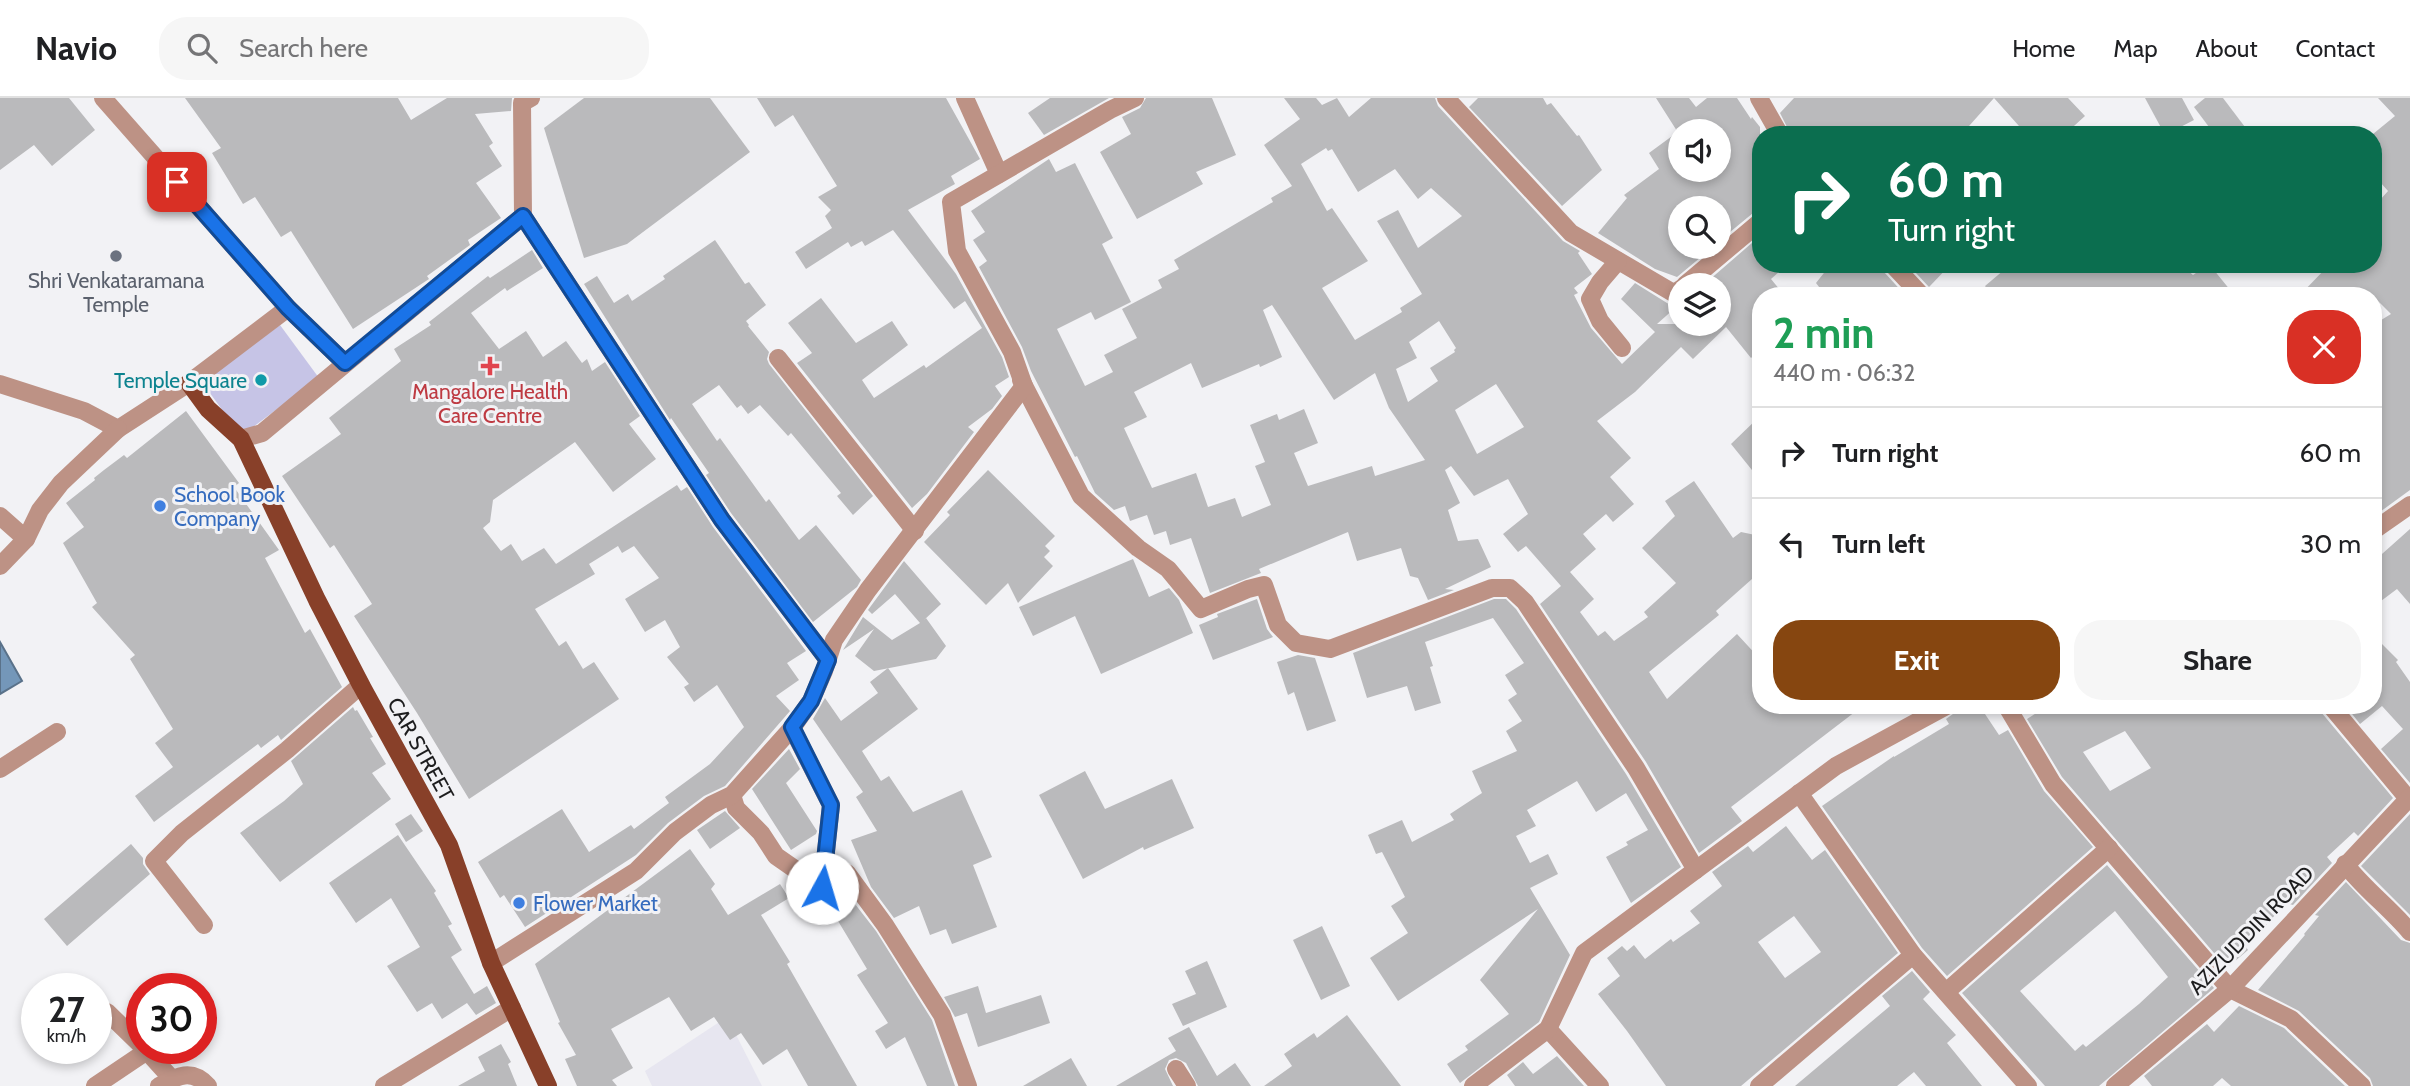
<!DOCTYPE html>
<html lang="en">
<head>
<meta charset="utf-8">
<style>
  body { margin:0; font-family:Cabin,sans-serif; background:#f6f6f6; color:#202124; height:100vh; display:flex; flex-direction:column; font-size:26px; white-space:nowrap }
  * { box-sizing:border-box; margin:0 }
  p { font-size:23px; color:#757577 }
  .icon { flex:none; width:38px; height:38px; fill:none; stroke:currentColor; stroke-width:2; stroke-linecap:round; stroke-linejoin:round }
  .map { position:relative; flex:1; overflow:hidden }
  .sheet { position:absolute; left:1752px; top:189px; width:630px; height:427px; display:flex; flex-direction:column; background:#fff; border-radius:28px; box-shadow:0 4px 10px #0003 }
  .sheet>* { flex:none }
  .hud { position:absolute; left:1752px; top:28px; width:630px; height:147px; border-radius:28px; box-shadow:0 4px 10px #0003; background:#0b6e4f; color:#fff; overflow:hidden }
  .fabs { position:absolute; left:1668px; top:21px; display:grid; gap:14px }
  .fabs a { display:grid; place-items:center; width:63px; height:63px; border-radius:50%; background:#fff; box-shadow:0 4px 10px #0003; font-size:35px }
  .speed { position:absolute; left:21px; top:875px; display:flex; gap:14px; font-size:35px; font-weight:700; text-align:center }
  .speed>* { display:grid; place-content:center; width:91px; height:91px; border-radius:50%; background:#fff; box-shadow:0 4px 10px #0003; line-height:1 }
  .speed small { font-size:18px; font-weight:400 }
  .speed .limit { border:10px solid #d22; background:#fff; color:#111 }
  .pin { position:absolute; display:grid; place-items:center; width:60px; height:60px; color:#fff; margin:-30px; border-radius:14px; box-shadow:0 4px 10px #0006 }
  .me { position:absolute; width:77px; margin:-38px; rotate:6deg; stroke-linejoin:round; filter:drop-shadow(0 0 5px #0008) }
  .turn { display:flex; align-items:center; gap:24px; height:147px; padding:0 21px; font-size:32px }
  .turn .icon { width:91px; height:91px; stroke-width:2.5 }
  .turn b { display:block; font-size:49px; line-height:60px }
  .round { display:grid; place-items:center; flex:none; width:74px; height:74px; border-radius:28px; background:#f6f6f6 }
  .overview { display:flex; align-items:center; justify-content:space-between; height:119px; padding:0 21px }
  h1 { font-size:42px; font-weight:800; line-height:52px; color:#1e9e55 }
  .action { display:flex; gap:14px; margin-top:auto; padding:14px 21px }
  .action a { flex:1; height:80px; border-radius:28px; background:#864610; color:#fff; font-size:28px; font-weight:800; line-height:80px; text-align:center }
  .action a+a { background:#f6f6f6; color:#202124 }
  ul { padding:0; list-style:none }
  li { display:flex; align-items:center; gap:21px; height:91px; padding:0 21px; border-top:2px solid #e0e0e0 }
  li div { flex:1 }
  li b { display:block; font-size:26px }
  li em { font-style:normal }
  header { display:flex; align-items:center; gap:42px; box-sizing:border-box; height:98px; padding:0 35px; background:#fff; border-bottom:2px solid #e0e0e0 }
  header strong { font-size:33px }
  nav { display:flex; gap:38px; margin-inline-start:auto; font-size:24px }
  .search { width:490px; height:63px; background:#f6f6f6; display:flex; align-items:center; gap:18px; box-sizing:border-box; padding:0 24px; border-radius:28px; color:#757577; font-size:26px }
  .map>svg:first-child { display:block }
</style>
</head>
<body>
<header>
<strong>Navio</strong>
<div class="search"><svg class="icon" aria-label="search" viewBox="0 0 24 24"><circle cx="10" cy="10" r="6"/><path d="M15 15l6 6"/></svg>Search here</div>
<nav><a>Home</a><a>Map</a><a>About</a><a>Contact</a></nav>
</header>
<div class="map">
<svg width="2410" height="988" viewBox="0 0 2410 988">
  <rect width="100%" height="100%" fill="#f2f2f5"/>
  <polygon fill="#e7e6f0" points="727,919 762,988 652,988 645,973"/>
  <polygon fill="#c6c4e6" points="280,227 319,280 241,338 202,284"/>
  <polygon fill="#7497b9" stroke="#5a728a" stroke-width="2" points="0,544 22,583 0,596"/>
  <g fill="#bababc" fill-rule="evenodd">
    <polygon points="0,0 69,0 95,32 52,68 34,47 0,72"/>
    <polygon points="185,0 398,0 411,22 447,0 512,0 511,13 475,16 493,45 489,48 502,68 476,85 501,120 468,142 470,147 427,178 429,181 353,231 291,133 281,139 255,99 243,106 212,55 221,50"/>
    <polygon points="584,0 710,0 750,54 627,146 584,160 544,30"/>
    <polygon points="757,0 946,0 980,61 951,78 955,86 908,112 956,176 1002,259 1009,279 995,288 1002,298 992,311 968,329 974,334 927,396 912,410 797,265 812,255 788,225 821,200 856,245 892,223 908,247 862,282 874,300 924,267 926,270 982,230 965,203 954,211 893,132 865,148 862,143 851,149 848,144 806,171 795,154 832,130 825,118 831,112 818,99 837,88 793,17 775,29"/>
    <polygon points="1050,0 1109,0 1044,37 1028,15"/>
    <polygon points="1146,0 1212,0 1236,57 1196,74 1203,86 1137,121 1100,54 1131,36 1122,19 1140,10"/>
    <path d="M1284,0H1316L1322,7L1337,0L1349,19L1371,0H1435L1438,8L1563,143L1580,153L1578,155L1592,176L1574,190L1578,195L1574,197L1591,230L1622,266L1655,234L1621,201L1635,185L1675,210L1657,226H1718V187H1712L1708,183L1760,138V166H1788L1771,181L1785,198H1760V252L1751,260L1726,229L1693,261L1681,249L1635,294L1597,323L1631,360L1610,379L1634,406L1613,424L1606,416L1583,436L1596,451L1570,474L1594,501L1580,514L1598,538L1605,533L1614,543L1648,519L1644,514L1676,485L1642,450L1675,418L1665,403L1694,383L1733,440L1741,434L1760,438V471L1752,481L1716,513L1719,517L1649,574L1667,601L1737,536L1760,561V607H1864L1731,709L1742,723L1699,755L1646,664L1540,506L1561,488L1526,448L1518,454L1503,436L1528,416L1508,381L1474,398L1451,368L1445,372L1460,405L1448,412L1458,443L1478,441L1491,469L1445,491L1454,492L1428,502L1418,480L1410,478L1401,450L1357,463L1348,434L1259,471L1261,475L1210,495L1191,440L1170,447L1166,433L1154,437L1147,417L1130,423L1125,408L1114,412L1095,395L1077,358L1075,359L1031,273L1022,249L979,169L987,163L973,142L985,134L971,113L1049,61L1056,74L1075,65L1113,140L1102,146L1131,204L1095,222L1091,214L1057,231L1085,288L1113,274L1104,257L1137,240L1122,211L1162,190L1158,182L1179,171L1174,162L1273,104L1271,100L1292,88L1264,47L1300,21ZM1326,50L1328,53L1332,51L1358,94L1395,71L1418,101L1431,90L1462,118L1418,150L1398,112L1377,123L1422,196L1400,210L1402,214L1355,242L1322,190L1368,163L1332,110L1327,113L1301,66ZM1272,207L1334,302L1375,275L1389,310L1425,362L1375,378L1372,368L1308,388L1294,355L1318,345L1304,311L1279,322L1277,316L1250,327L1265,364L1255,368L1271,407L1242,419L1235,400L1208,409L1196,375L1152,390L1124,330L1147,319L1134,294L1191,265L1202,290L1259,266L1260,269L1282,259L1263,212ZM1439,223L1456,250L1454,252L1455,254L1430,270L1438,283L1408,304L1396,271L1417,260L1409,244ZM1496,286L1524,329L1477,356L1455,312Z"/>
    <polygon points="1478,0 1543,0 1547,7 1551,5 1577,38 1579,37 1602,72 1562,108 1469,9"/>
    <path d="M1656,0H1689L1696,9L1707,0H1737L1751,21L1752,19L1760,29V113L1753,115L1718,144V110H1680V149H1713L1677,179L1655,171L1598,135L1627,100L1624,97L1659,71L1649,55L1679,33H1677ZM1680,33H1718V72H1680Z"/>
    <polygon points="1794,0 2068,0 2085,18 2064,37 2027,37 1994,0 1961,37 1791,37 1780,15"/>
    <polygon points="2145,0 2182,0 2194,22 2165,37"/>
    <polygon points="2205,0 2223,0 2251,37 2215,37 2194,9"/>
    <polygon points="2378,0 2410,0 2410,392 2373,419 2373,227 2391,216 2373,198 2299,198 2330,166 2373,166 2373,110 2388,93 2373,76 2373,36 2395,18"/>
    <polygon points="715,142 745,186 749,184 766,207 746,223 749,227 748,228 769,254 767,261 769,266 873,398 853,417 837,398 841,395 791,335 788,338 760,307 748,316 741,307 737,310 719,287 692,306 717,343 720,340 766,404 769,401 799,442 816,427 861,482 857,489 813,524 731,415 706,377 709,375 671,320 670,322 584,186 597,178 614,205 628,196 632,203 665,181 663,178"/>
    <polygon points="532,152 543,170 507,193 505,190 471,215 499,251 526,233 543,259 566,243 582,265 587,261 592,273 605,264 640,318 629,326 656,361 613,394 575,344 493,402 490,424 483,430 501,453 511,446 522,463 544,450 556,466 677,387 681,393 687,389 713,429 806,553 787,565 799,582 776,598 790,613 725,688 704,698 668,725 636,757 525,829 504,797 500,800 478,764 562,711 589,754 631,727 634,731 669,705 665,699 710,666 744,629 717,587 694,604 684,589 689,586 667,559 680,549 665,522 645,534 625,501 659,480 634,448 622,455 618,448 589,466 595,476 535,511 559,548 566,543 583,571 594,564 619,601 469,701 417,615 354,518 372,506 334,447 330,450 282,378 341,336 329,320 401,263 394,251 431,227 429,224 488,178 490,180"/>
    <polygon points="1831,166 1881,166 1884,174 1906,198 1826,198 1816,185"/>
    <polygon points="1923,166 1951,166 1929,189 1915,174"/>
    <polygon points="2011,166 2180,166 2193,177 2209,166 2235,198 1992,198 1985,188"/>
    <polygon points="186,313 239,385 234,389 279,452 265,460 305,535 310,531 342,589 281,642 278,637 261,650 258,646 154,724 135,698 173,669 155,645 173,631 130,561 135,557 92,509 97,505 63,445 84,429 66,405 95,382 94,380 104,372 124,357 127,360"/>
    <polygon points="1760,318 1760,382 1731,346"/>
    <polygon points="988,372 1055,438 1045,448 1050,453 1044,459 1053,468 1018,505 1008,485 986,507 924,444 950,417 947,414"/>
    <polygon points="2410,431 2410,506 2397,491 2373,509 2373,464"/>
    <polygon points="1133,461 1149,499 1169,490 1179,502 1193,535 1101,576 1075,518 1033,538 1019,509"/>
    <polygon points="904,463 941,506 923,523 926,520 946,548 936,561 874,573 855,558 874,531 843,552 863,519 892,542 920,525 895,496 872,516 868,512"/>
    <polygon points="1257,501 1267,531 1273,539 1213,562 1199,527 1218,519 1217,516"/>
    <polygon points="1494,501 1506,501 1516,511 1626,676 1681,769 1631,805 1606,759 1628,747 1626,744 1648,732 1626,695 1596,714 1577,683 1527,712 1536,728 1516,738 1530,765 1548,756 1558,776 1530,790 1570,857 1539,924 1460,985 1447,966 1468,952 1465,948 1509,916 1480,882 1538,811 1398,903 1370,860 1408,835 1391,808 1405,799 1382,754 1376,756 1368,737 1402,722 1412,744 1454,722 1450,716 1482,695 1472,673 1517,653 1506,633 1522,623 1508,602 1517,596 1505,577 1524,565 1493,520 1425,544 1433,568 1430,569 1441,605 1415,613 1407,588 1367,600 1353,555"/>
    <polygon points="2373,537 2398,562 2396,564 2410,584 2410,685 2381,651 2403,631 2382,608 2360,626 2345,607 2373,607"/>
    <polygon points="1298,557 1315,560 1336,623 1307,633 1294,594 1288,597 1277,564"/>
    <polygon points="888,570 918,611 862,653 881,683 889,678 913,714 962,692 992,759 973,767 997,829 952,846 946,831 930,837 919,808 894,820 871,789 851,742 877,733 856,699 863,694 813,621 825,600 841,623 878,595 870,584"/>
    <polygon points="1959,607 1979,607 1999,637 2008,632 2044,693 2093,749 1947,878 1922,850 1822,708 1894,658 1894,659 1949,626 1946,621 1957,613"/>
    <path d="M2049,607H2319L2321,614L2393,700L2358,738L2354,734L2327,759L2332,765L2293,807L2286,805L2246,849L2248,852L2227,870L2062,679L2027,621ZM2125,633L2151,670L2110,693L2083,654Z"/>
    <polygon points="353,609 355,613 357,612 373,639 370,640 386,666 372,675 391,701 280,784 240,735 284,703 303,686 291,663"/>
    <polygon points="789,651 800,671 786,685 817,733 816,736 791,752 752,691"/>
    <polygon points="1085,673 1105,711 1172,681 1194,730 1144,752 1143,749 1083,781 1039,697"/>
    <polygon points="725,713 740,730 710,751 697,732"/>
    <polygon points="411,716 423,733 406,744 395,726"/>
    <polygon points="2410,716 2410,817 2361,768"/>
    <path d="M1786,728L1812,762L1825,752L1898,855L1741,988H1666L1627,933L1598,896L1620,878L1607,860L1622,848L1627,853L1634,847L1645,861L1671,841L1673,844L1700,825L1690,813L1722,788L1712,774L1748,748L1753,754ZM1794,818L1821,854L1785,880L1758,844Z"/>
    <polygon points="398,737 436,793 434,795 452,826 448,828 462,852 451,859 474,896 487,888 496,905 476,917 467,905 442,921 432,905 417,914 387,868 420,849 391,800 356,825 329,785"/>
    <polygon points="131,746 143,760 143,766 150,776 67,848 44,821"/>
    <polygon points="690,751 715,786 711,791 728,817 780,786 789,800 761,817 790,864 787,866 857,988 808,988 787,951 763,967 741,935 730,942 714,919 691,933 669,899 611,931 633,970 612,982 617,988 577,988 565,961 576,957 558,925 560,924 535,866"/>
    <path d="M2107,767L2214,890L2099,988H2045L1962,895ZM2115,813L2168,879L2139,906L2086,949L2083,946L2075,953L2020,893Z"/>
    <polygon points="2346,784 2401,842 2410,845 2410,988 2373,988 2370,980 2299,913 2258,892 2305,837 2304,836 2319,818 2315,817"/>
    <polygon points="855,806 876,833 932,922 955,988 927,988 905,939 886,951 875,933 888,925 857,877 867,871 835,818"/>
    <polygon points="1322,828 1350,888 1321,902 1293,842"/>
    <polygon points="1207,863 1227,909 1183,928 1172,906 1196,896 1185,873"/>
    <polygon points="1912,873 1930,894 1923,901 1956,937 1947,945 1982,988 1926,988 1914,974 1897,988 1795,988 1890,908 1882,898"/>
    <polygon points="978,888 986,915 1041,897 1050,925 978,949 967,915 955,919 944,899"/>
    <polygon points="2239,908 2284,930 2345,988 2231,988 2222,980 2213,988 2152,988 2144,978 2207,926 2214,934"/>
    <polygon points="1347,917 1401,988 1264,988 1292,968 1284,956 1314,935 1317,940"/>
    <polygon points="1189,929 1217,978 1235,965 1251,988 1198,988 1186,965 1176,960 1169,962 1165,971 1173,988 1116,988 1176,953 1168,940"/>
    <polygon points="501,946 511,964 508,966 517,988 458,988 485,973 478,959"/>
    <polygon points="1557,958 1584,988 1515,988 1507,977 1523,964 1533,976"/>
    <polygon points="1071,960 1087,988 1023,988"/>
  </g>
  <g fill="none" stroke-linecap="round" stroke-linejoin="round">
    <g stroke="#bd9285" stroke-width="18">
      <polyline points="103,0 288,210 345,265"/>
      <polyline points="965,0 999,76"/>
      <polyline points="1446,0 1571,135 1675,196 1680,191"/>
      <polyline points="1759,0 1780,37"/>
      <polyline points="523,118 722,422 828,562"/>
      <polyline points="1618,163 1600,184 1590,201 1600,223 1622,250"/>
      <polyline points="1892,166 1922,198"/>
      <polyline points="1685,187 1760,124"/>
      <polyline points="778,260 915,433"/>
      <polyline points="1021,282 1081,398 1138,450 1168,471 1201,511 1248,491 1264,487 1278,527 1296,545 1330,551 1492,490 1510,490 1525,504 1636,670 1696,772"/>
      <polyline points="0,286 84,313 118,331 189,285 288,210"/>
      <polyline points="241,341 262,335 523,118 522,5 531,0"/>
      <polyline points="0,418 26,441"/>
      <polyline points="2373,433 2410,407"/>
      <polyline points="0,468 26,441 40,412 61,385 118,331"/>
      <polyline points="2006,607 2053,686 2230,891 2291,921 2362,988"/>
      <polyline points="2330,607 2410,703"/>
      <polyline points="792,630 831,707 822,790"/>
      <polyline points="0,671 57,634"/>
      <polyline points="1799,695 1913,857 2028,988"/>
      <polyline points="732,697 736,710 761,735 776,758 822,790 847,775 885,827 942,917 968,988"/>
      <path d="M2345,766C2364,791 2390,810 2410,834"/>
      <polyline points="204,827 154,763 182,735 287,652 361,587"/>
      <polyline points="491,865 636,773 675,734 711,707 732,697 792,630 811,603 824,573 834,542 868,492 1024,288 1012,254 957,153 951,104 1110,12 1135,0"/>
      <polyline points="1946,894 2109,750"/>
      <polyline points="107,914 142,948"/>
      <polyline points="1548,931 1600,988"/>
      <polyline points="144,950 172,981"/>
      <polyline points="1176,971 1187,988"/>
      <polyline points="95,988 147,953"/>
      <path d="M159,988C177,978 192,970 208,988"/>
      <polyline points="384,988 512,910"/>
      <polyline points="1473,988 1548,931 1584,855 1836,668 1948,607"/>
      <polyline points="1759,988 1913,857"/>
      <polyline points="2115,988 2230,891 2410,699"/>
    </g>
    <polyline stroke="#884029" stroke-width="18" points="189,285 208,311 241,341 317,502 361,587 449,747 491,865 548,988"/>
  </g>
  <g fill="none" stroke-linecap="round" stroke-linejoin="round">
    <defs>
      <polyline id="route" points="177,84 288,210 345,265 523,118 722,422 828,562 811,603 792,629 831,707 822,790"/>
    </defs>
    <use href="#route" stroke="#114b97" stroke-width="18"/>
    <use href="#route" stroke="#1a73e8" stroke-width="12"/>
  </g>
  <circle fill="#6b7280" stroke="#f2f2f5" stroke-width="2.5" cx="116" cy="158" r="7"/>
  <path fill="#e0444e" stroke="#f2f2f5" stroke-width="2.5" d="M486.5 257.5h7v7h7v7h-7v7h-7v-7h-7v-7h7z"/>
  <circle fill="#0f9aa8" stroke="#f2f2f5" stroke-width="2.5" cx="261" cy="282" r="7"/>
  <g fill="#3f7fe0" stroke="#f2f2f5" stroke-width="2.5">
    <circle cx="160" cy="408" r="7"/>
    <circle cx="519" cy="805" r="7"/>
  </g>
  <g text-anchor="middle" dominant-baseline="central" stroke-width="6" stroke-linejoin="round" paint-order="stroke">
    <g font-size="21" fill="#5b616d" stroke="#f2f2f5">
      <text x="116" y="182">Shri Venkataramana<tspan x="116" dy="24">Temple</tspan></text>
    </g>
    <g font-size="21" fill="#0d838f" stroke="#f2f2f5" text-anchor="end">
      <text x="247" y="282">Temple Square</text>
    </g>
    <g font-size="21" fill="#be3a42" stroke="#f2f2f5">
      <text x="490" y="293">Mangalore Health<tspan x="490" dy="24">Care Centre</tspan></text>
    </g>
    <g font-size="21" fill="#366cbe" stroke="#f2f2f5" text-anchor="start">
      <text x="174" y="396">School Book<tspan x="174" dy="24">Company</tspan></text>
      <text x="533" y="805">Flower Market</text>
    </g>
    <g font-size="21" fill="#1d1d1e" stroke="#f2f2f5">
      <text transform="translate(421 651) rotate(61)">CAR STREET</text>
      <text transform="translate(2251 832) rotate(-46)">AZIZUDDIN ROAD</text>
    </g>
  </g>
</svg>
<div class="fabs">
<a><svg class="icon" aria-label="sound" viewBox="0 0 24 24"><path d="M4 9h4l5-4v14l-5-4H4zM17 9q2 3 0 6"/></svg></a>
<a><svg class="icon" aria-label="search" viewBox="0 0 24 24"><circle cx="10" cy="10" r="6"/><path d="M15 15l6 6"/></svg></a>
<a><svg class="icon" aria-label="layers" viewBox="0 0 24 24"><path d="M12 4l9 5-9 5-9-5zM3 14l9 5 9-5"/></svg></a>
</div>
<div class="speed"><div>27<small>km/h</small></div><div class="limit">30</div></div>
<div class="pin" style="left:177px;top:84px;background:#d93025"><svg class="icon" aria-label="arrive" viewBox="0 0 24 24"><path d="M6 21V4h12l-3 4 3 4H6"/></svg></div>
<svg class="me" style="left:822px;top:790px" viewBox="-20 -20 40 40"><circle r="19" fill="#fff"/><path d="M0-13L10 11 0 6-10 11z" fill="#1a73e8"/></svg>
<div class="hud">
<div class="turn"><svg class="icon" aria-label="right" viewBox="0 0 24 24"><path d="M7 20v-9h11M14 6l5 5-5 5"/></svg><div><b>60 m</b>Turn right</div></div>
</div>
<section class="sheet">
<div class="overview"><div><h1>2 min</h1><p>440 m · 06:32</p></div><a class="round" style="background:#d93025;color:#fff"><svg class="icon" aria-label="close" viewBox="0 0 24 24"><path d="M6 6l12 12M18 6L6 18"/></svg></a></div>
<ul>
<li><svg class="icon" aria-label="right" viewBox="0 0 24 24"><path d="M7 20v-9h11M14 6l5 5-5 5"/></svg><div><b>Turn right</b></div><em>60 m</em></li>
<li><svg class="icon" aria-label="left" viewBox="0 0 24 24"><path d="M17 20v-9H6M10 6l-5 5 5 5"/></svg><div><b>Turn left</b></div><em>30 m</em></li>
</ul>
<div class="action"><a>Exit</a><a>Share</a></div>
</section>
</div>
</body>
</html>
